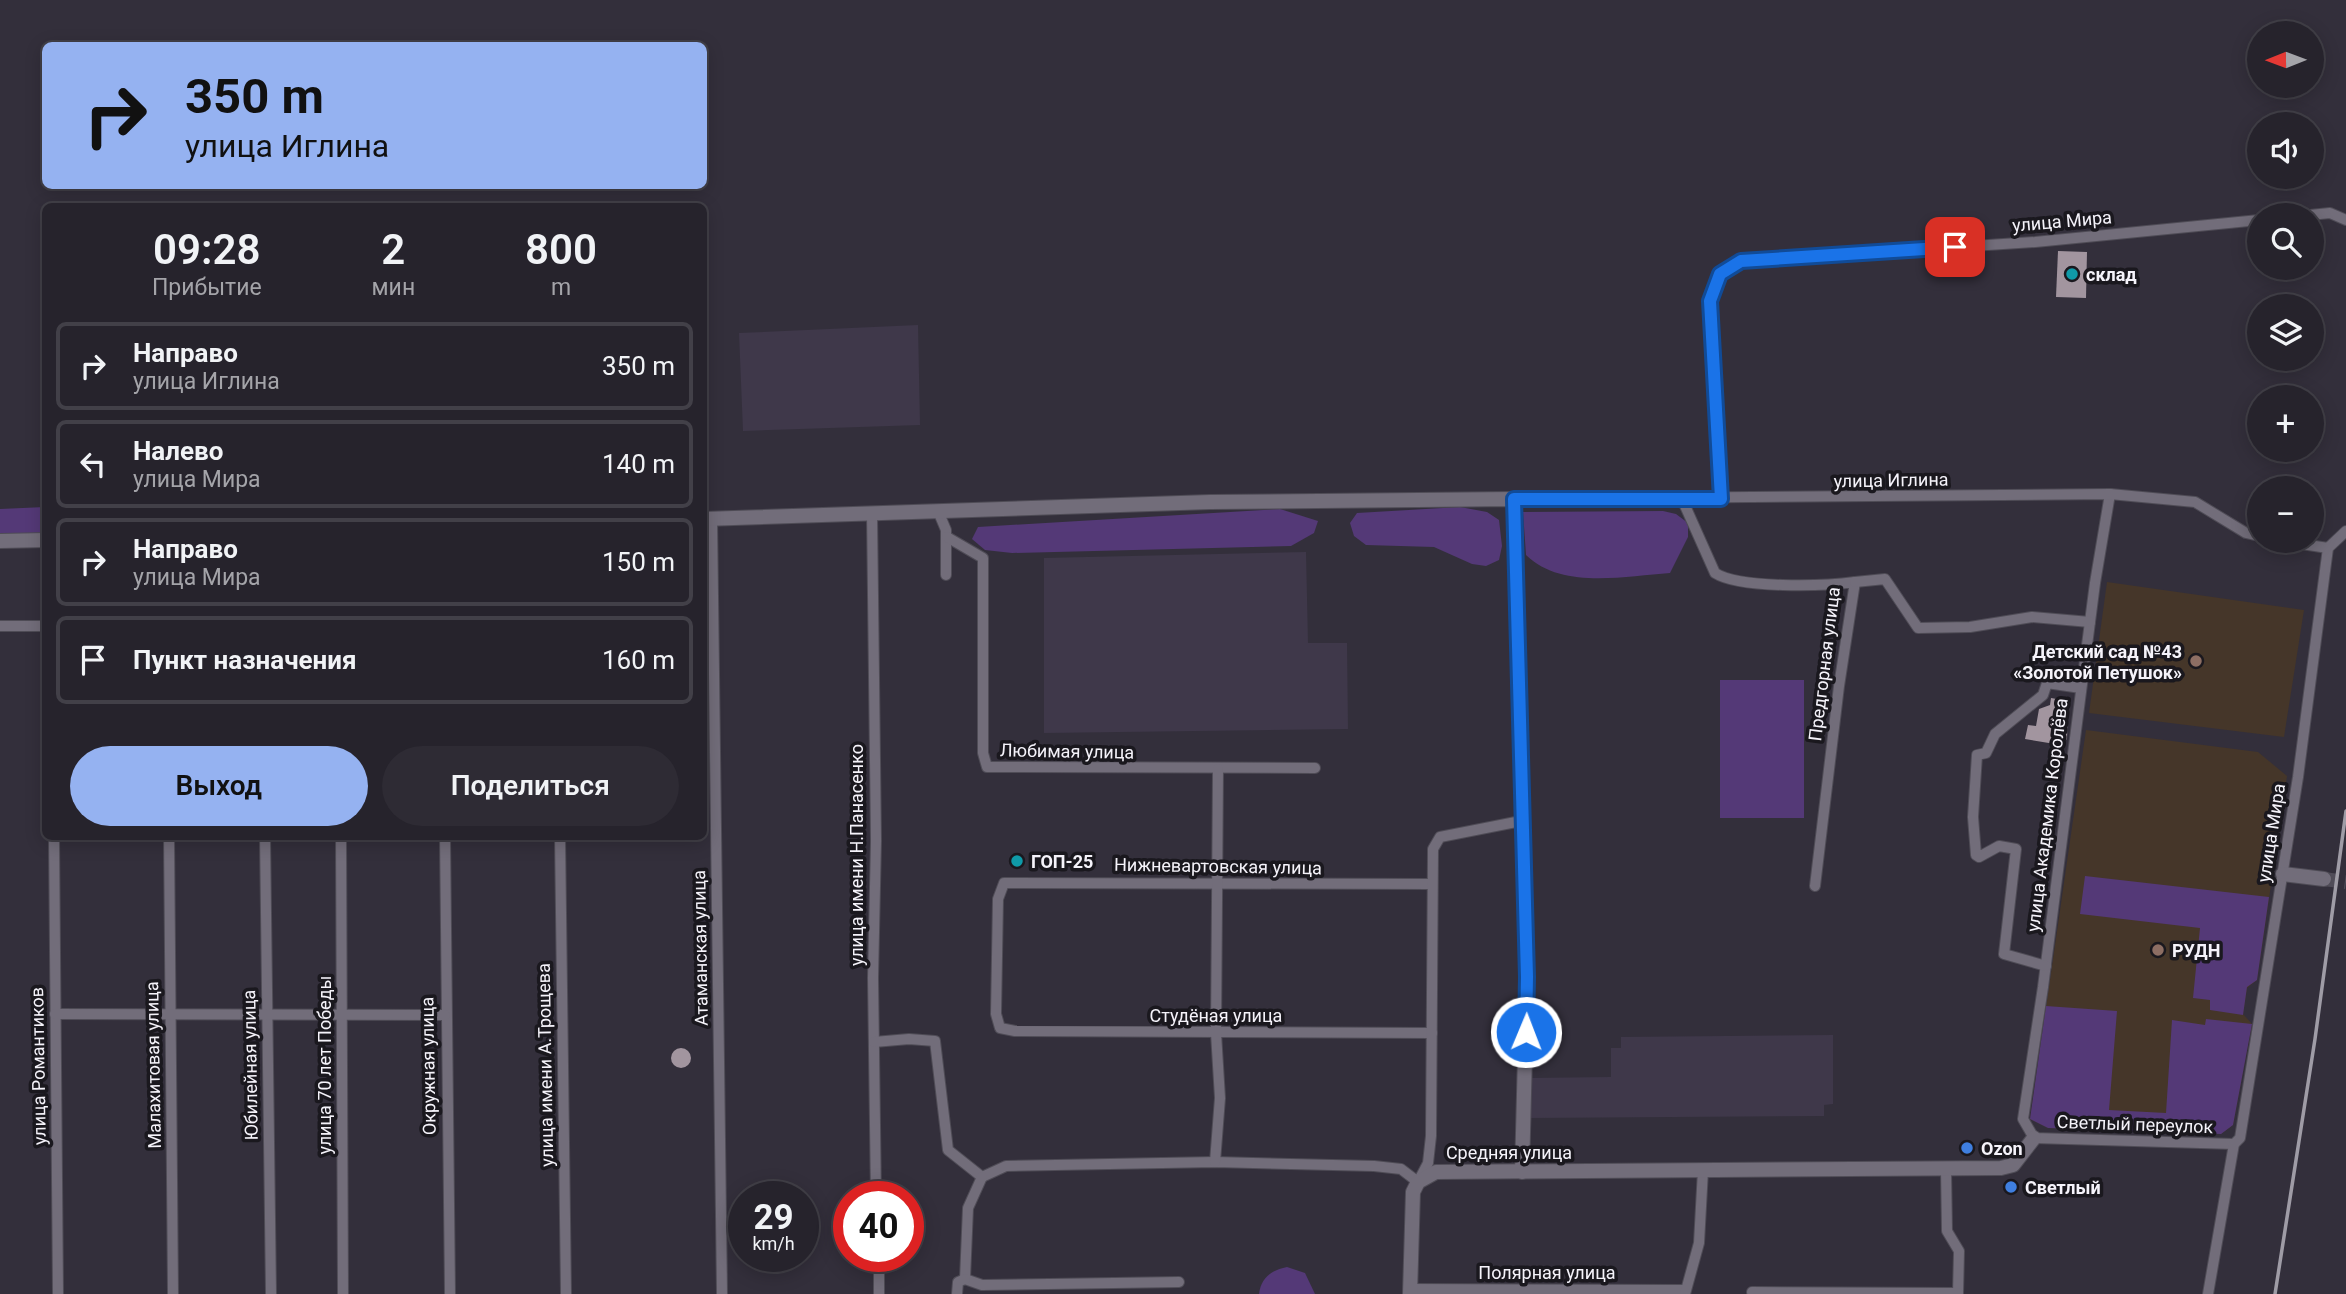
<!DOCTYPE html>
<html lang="ru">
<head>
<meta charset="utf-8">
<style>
  body { margin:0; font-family:Roboto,sans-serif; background:#2e2b34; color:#f1f3f6; height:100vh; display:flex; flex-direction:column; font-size:26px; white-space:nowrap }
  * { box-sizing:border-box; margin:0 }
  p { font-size:23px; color:#a4a4a9 }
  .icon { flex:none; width:38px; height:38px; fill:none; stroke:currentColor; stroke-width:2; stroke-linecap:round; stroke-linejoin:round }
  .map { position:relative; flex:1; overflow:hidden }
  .drawer { position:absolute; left:42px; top:203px; width:665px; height:637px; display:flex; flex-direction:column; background:#26232c; border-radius:10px; box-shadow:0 4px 18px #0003,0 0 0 2px #424048 }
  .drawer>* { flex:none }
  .hud { position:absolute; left:42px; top:42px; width:665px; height:147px; border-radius:10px; box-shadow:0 4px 18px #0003,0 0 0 2px #424048; background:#95b2f1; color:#111; overflow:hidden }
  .needle { width:46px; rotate:269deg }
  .buttons { position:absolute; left:2247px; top:21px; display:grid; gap:14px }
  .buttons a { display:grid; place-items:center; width:77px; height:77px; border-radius:50%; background:#26232c; box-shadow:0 4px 18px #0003,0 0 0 2px #424048; font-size:35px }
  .speed { position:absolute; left:728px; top:1181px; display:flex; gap:14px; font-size:35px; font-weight:700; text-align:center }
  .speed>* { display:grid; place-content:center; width:91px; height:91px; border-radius:50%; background:#26232c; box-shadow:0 4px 18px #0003,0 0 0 2px #424048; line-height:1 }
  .speed small { font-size:18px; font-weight:400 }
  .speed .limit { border:10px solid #d22; background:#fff; color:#111 }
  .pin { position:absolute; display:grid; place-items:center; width:60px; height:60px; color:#fff; margin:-30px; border-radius:14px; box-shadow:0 4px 10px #0006 }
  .me { position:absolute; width:77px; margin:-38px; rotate:1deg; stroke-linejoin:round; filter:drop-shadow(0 0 5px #0008) }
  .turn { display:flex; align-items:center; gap:24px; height:147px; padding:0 28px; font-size:32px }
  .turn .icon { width:91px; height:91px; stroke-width:2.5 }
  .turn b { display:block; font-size:49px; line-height:60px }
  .eta { display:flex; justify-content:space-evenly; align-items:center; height:119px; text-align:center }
  .eta b { font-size:42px; font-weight:600; line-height:49px }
  .button { display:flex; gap:14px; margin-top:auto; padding:14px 28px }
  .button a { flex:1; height:80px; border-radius:42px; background:#95b2f1; color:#111; font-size:28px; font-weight:600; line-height:80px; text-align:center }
  .button a+a { background:#2e2b34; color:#f1f3f6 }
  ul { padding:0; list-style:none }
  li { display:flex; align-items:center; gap:21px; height:88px; margin:0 14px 10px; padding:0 14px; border:4px solid #424048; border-radius:10px }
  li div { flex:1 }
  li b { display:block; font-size:26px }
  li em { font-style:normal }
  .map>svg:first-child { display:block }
</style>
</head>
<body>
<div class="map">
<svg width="2346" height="1294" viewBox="0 0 2346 1294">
  <rect width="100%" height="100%" fill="#332f3b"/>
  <g fill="#3f384a">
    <polygon points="918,325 920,425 743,431 739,333"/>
    <polygon points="1306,552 1308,643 1347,643 1348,729 1044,733 1044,558"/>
    <polygon points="1833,1035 1833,1104 1824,1105 1824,1116 1529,1118 1529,1078 1611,1077 1611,1048 1621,1048 1621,1037"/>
  </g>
  <g fill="#453629">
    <polygon points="2107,582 2304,610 2284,737 2089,713"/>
    <polygon points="2086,730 2258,752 2287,776 2257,980 2247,988 2243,1014 2252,1024 2233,1125 2221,1134 2048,1128 2030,1119"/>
  </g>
  <g fill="#543977">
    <polygon points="45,507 45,537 0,539 0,509"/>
    <polygon points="1460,507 1487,512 1499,520 1502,546 1499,560 1486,566 1472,564 1434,547 1366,545 1354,536 1350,523 1357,513"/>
    <polygon points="1280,509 1318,521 1314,533 1291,546 1012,553 985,550 972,539 978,527"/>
    <path d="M1663,511L1676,514L1688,523V537L1670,573C1624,576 1562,590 1526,555L1523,512Z"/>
    <rect x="1720" y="680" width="84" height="138"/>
    <polygon points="2085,876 2269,897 2257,980 2247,987 2243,1015 2210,1010 2210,1000 2193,998 2200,928 2080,914"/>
    <polygon points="2046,1006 2117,1011 2109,1110 2166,1113 2172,1020 2205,1025 2206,1019 2252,1024 2233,1125 2221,1134 2048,1128 2030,1119"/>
    <path d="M1287,1267L1305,1273L1315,1294H1259C1261,1277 1272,1270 1287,1267Z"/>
  </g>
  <g fill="#a2959f">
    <polygon points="2058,251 2087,252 2086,298 2056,297"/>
    <polygon points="2051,698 2068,701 2067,739 2061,745 2025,739 2028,725 2036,726 2039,709 2050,705"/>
    <circle cx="681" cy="1058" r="10"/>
  </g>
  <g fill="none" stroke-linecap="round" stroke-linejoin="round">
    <polyline stroke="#504c58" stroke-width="14" stroke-dasharray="14 7" stroke-linecap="butt" points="2324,879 2346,882"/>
    <defs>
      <g id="minor">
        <polyline points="2310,215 2330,213 2346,220"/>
        <polyline points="2110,494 2095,583 2043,987 2023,1119 2034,1138 2234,1144"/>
        <polyline points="1514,499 2110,494 2195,502 2246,533 2259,536"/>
        <path d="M1682,499L1715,573C1740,589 1824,586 1855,582L1839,686L1815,886"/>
        <polyline points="1721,499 1710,301 1720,274 1741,261 2035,242 2259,220"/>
        <polyline points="938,511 946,530 946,575"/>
        <polyline points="872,513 876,841 873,978 876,1197"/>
        <polyline points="712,518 722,1294"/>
        <polyline points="947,537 983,558 983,753 987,767 1315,768"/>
        <polyline points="2282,541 2328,548"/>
        <polyline points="1855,582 1885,579 1918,628 1970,627 2032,617 2090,622"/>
        <polyline points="0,626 46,626"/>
        <polyline points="54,836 58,1294"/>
        <polyline points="169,836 173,1294"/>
        <polyline points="265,836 271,1294"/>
        <polyline points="341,836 343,1294"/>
        <polyline points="445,836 450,1294"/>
        <polyline points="560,836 566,1294"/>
        <polyline points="2046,966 2004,954 2016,849 1999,846 1979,857 1976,855 1973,817 1977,755 1986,753 1995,734 2043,695 2047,683 2081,688"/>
        <polyline points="55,1014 445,1015"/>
        <polyline points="1432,1033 1015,1031 1000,1028 996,1014 998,899 1004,883 1432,884"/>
        <polyline points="874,1042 909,1039 935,1041 948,1150 982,1177 1006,1166 1215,1162 1374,1166 1401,1169 1418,1182 1428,1163 1431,1136 1433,849 1440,837 1521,821"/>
        <polyline points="1215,1162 1220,1098 1216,1033 1218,769"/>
        <polyline points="1946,1169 1947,1231 1959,1251 1958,1294"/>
        <polyline points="965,1279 982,1285 1179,1282"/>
        <polyline points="965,1279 968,1208 982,1177"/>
        <polyline points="1410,1289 1684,1290"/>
        <polyline points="1752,1292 1958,1293"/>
        <polyline points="879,1294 879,1256"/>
        <polyline points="957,1294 958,1282 965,1279"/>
        <polyline points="1685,1294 1699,1243 1703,1170"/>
        <polyline points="2208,1294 2234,1144 2240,1138 2298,777 2328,548 2346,531"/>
      </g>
      <g id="tertiary">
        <polyline points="704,519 1210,502 1514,499 1527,977 1522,1172"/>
        <polyline points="0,541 46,540"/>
        <polyline points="2283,874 2324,879"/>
        <polyline points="1410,1294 1413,1192 1418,1182 1436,1172 2001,1168 2013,1165 2034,1138"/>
      </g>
    </defs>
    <use href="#minor" stroke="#4f4c56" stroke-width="12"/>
    <use href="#tertiary" stroke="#4f4c56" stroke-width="16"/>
    <use href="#minor" stroke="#726d7a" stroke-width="10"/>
    <use href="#tertiary" stroke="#726d7a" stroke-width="14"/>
    <polyline stroke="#9f9ca6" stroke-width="3.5" points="2275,1294 2315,1039 2346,811"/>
  </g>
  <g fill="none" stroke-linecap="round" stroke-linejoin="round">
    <defs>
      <polyline id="route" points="1526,1032 1527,977 1514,499 1721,499 1710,301 1720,274 1741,261 1955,247"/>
    </defs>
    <use href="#route" stroke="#114b97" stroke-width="18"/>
    <use href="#route" stroke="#1a73e8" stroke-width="12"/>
  </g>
  <g fill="#0f9aa8" stroke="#1a181e" stroke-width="2.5">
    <circle cx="2072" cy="274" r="7"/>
    <circle cx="1017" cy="861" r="7"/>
  </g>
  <g fill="#8d6e63" stroke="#1a181e" stroke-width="2.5">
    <circle cx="2196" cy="661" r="7"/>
    <circle cx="2158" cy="950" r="7"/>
  </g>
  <g fill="#3f7fe0" stroke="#1a181e" stroke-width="2.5">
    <circle cx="1967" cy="1148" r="7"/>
    <circle cx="2011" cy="1187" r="7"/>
  </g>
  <g text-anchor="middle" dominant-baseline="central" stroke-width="7" stroke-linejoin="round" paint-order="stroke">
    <g font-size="18" fill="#f5f3fa" stroke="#1a181e">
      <text transform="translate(2062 221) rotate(-5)">улица Мира</text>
      <text transform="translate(1891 480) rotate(-1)">улица Иглина</text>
      <text transform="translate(1824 664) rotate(-83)">Предгорная улица</text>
      <text transform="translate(1067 751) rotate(1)">Любимая улица</text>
      <text transform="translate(2047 815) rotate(-83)">улица Академика Королёва</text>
      <text transform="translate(2271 833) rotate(-81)">улица Мира</text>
      <text transform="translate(856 855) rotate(-90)">улица имени Н.Панасенко</text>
      <text transform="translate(1218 866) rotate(1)">Нижневартовская улица</text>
      <text transform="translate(700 948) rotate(-91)">Атаманская улица</text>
      <text x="1216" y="1015">Студёная улица</text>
      <text transform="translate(153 1065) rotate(-91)">Малахитовая улица</text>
      <text transform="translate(250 1065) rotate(-91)">Юбилейная улица</text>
      <text transform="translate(324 1065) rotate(-90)">улица 70 лет Победы</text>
      <text transform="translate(545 1065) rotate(-91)">улица имени А.Трощева</text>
      <text transform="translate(38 1066) rotate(-91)">улица Романтиков</text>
      <text transform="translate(428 1066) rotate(-91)">Окружная улица</text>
      <text transform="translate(2135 1124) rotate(2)">Светлый переулок</text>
      <text x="1509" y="1152">Средняя улица</text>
      <text x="1547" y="1272">Полярная улица</text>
    </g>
    <g font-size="18" font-weight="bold" fill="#f5f3fa" stroke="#1a181e" text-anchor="start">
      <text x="2086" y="274">склад</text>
      <text x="2182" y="651" text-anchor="end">Детский сад №43<tspan x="2182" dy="21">«Золотой Петушок»</tspan></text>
      <text x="1031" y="861">ГОП-25</text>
      <text x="2172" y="950">РУДН</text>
      <text x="1981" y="1148">Ozon</text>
      <text x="2025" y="1187">Светлый</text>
    </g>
  </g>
</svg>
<div class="buttons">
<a><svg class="needle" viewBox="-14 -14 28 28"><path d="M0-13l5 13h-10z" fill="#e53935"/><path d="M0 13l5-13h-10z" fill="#a4a4a9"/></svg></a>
<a><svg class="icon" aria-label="sound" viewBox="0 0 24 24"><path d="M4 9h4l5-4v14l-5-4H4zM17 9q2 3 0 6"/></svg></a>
<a><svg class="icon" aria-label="search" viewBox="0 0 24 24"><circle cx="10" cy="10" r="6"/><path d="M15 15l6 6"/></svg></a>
<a><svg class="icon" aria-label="layers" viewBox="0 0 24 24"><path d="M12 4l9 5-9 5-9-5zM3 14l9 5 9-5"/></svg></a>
<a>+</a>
<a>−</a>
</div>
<div class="speed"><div>29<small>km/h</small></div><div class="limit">40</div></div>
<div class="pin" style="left:1955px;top:247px;background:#d93025"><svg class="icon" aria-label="arrive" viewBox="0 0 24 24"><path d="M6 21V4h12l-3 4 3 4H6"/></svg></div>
<svg class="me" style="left:1526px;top:1032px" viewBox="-20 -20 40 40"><circle r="17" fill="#1a73e8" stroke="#fff" stroke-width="3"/><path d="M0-11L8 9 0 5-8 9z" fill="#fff"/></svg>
<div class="hud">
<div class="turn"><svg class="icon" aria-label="right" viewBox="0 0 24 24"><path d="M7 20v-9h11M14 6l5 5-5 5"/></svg><div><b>350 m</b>улица Иглина</div></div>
</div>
<section class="drawer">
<div class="eta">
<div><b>09:28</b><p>Прибытие</p></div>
<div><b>2</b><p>мин</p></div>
<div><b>800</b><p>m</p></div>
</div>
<ul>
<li><svg class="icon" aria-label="right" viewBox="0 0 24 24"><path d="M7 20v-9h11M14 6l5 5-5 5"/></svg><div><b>Направо</b><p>улица Иглина</p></div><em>350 m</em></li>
<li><svg class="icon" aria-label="left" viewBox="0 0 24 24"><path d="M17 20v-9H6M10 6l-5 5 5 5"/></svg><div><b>Налево</b><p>улица Мира</p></div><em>140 m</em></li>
<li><svg class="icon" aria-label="right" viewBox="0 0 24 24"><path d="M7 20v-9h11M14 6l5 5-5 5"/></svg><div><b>Направо</b><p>улица Мира</p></div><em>150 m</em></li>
<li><svg class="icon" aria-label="arrive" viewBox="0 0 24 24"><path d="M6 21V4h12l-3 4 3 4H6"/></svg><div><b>Пункт назначения</b></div><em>160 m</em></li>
</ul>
<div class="button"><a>Выход</a><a>Поделиться</a></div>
</section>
</div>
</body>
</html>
